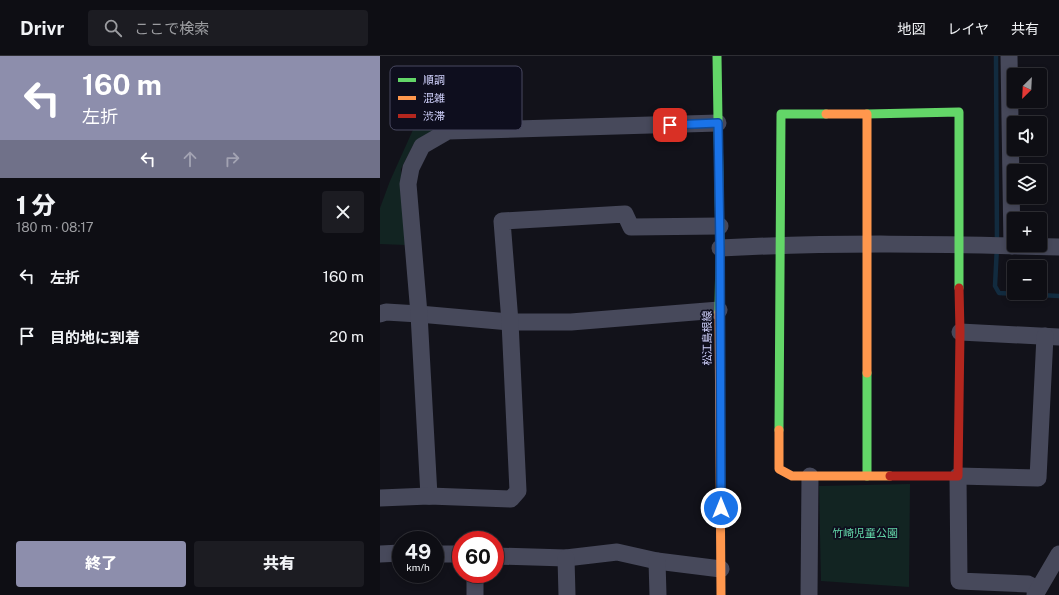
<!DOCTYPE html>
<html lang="ja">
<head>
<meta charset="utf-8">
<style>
  body { margin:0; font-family:"Public Sans","Noto Sans JP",sans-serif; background:#1c1c22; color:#f1f3f6; height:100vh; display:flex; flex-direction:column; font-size:15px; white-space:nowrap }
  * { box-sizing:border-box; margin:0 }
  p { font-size:13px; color:#9b9ca0 }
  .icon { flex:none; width:22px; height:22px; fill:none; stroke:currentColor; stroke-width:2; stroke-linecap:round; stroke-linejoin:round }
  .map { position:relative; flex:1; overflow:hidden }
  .details { display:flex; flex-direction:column; background:#0e0e14; width:380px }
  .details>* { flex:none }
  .hud { background:#8d8eac; color:#fff; overflow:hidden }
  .needle { width:26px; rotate:204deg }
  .buttons { position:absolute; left:627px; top:12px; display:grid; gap:8px }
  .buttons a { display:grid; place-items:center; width:40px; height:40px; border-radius:4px; background:#0e0e14; box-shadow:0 2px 6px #0003,0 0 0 1px #2e2e34; font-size:20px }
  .speed { position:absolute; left:12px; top:475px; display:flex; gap:8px; font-size:20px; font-weight:700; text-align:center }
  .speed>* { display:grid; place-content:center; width:52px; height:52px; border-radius:50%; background:#0e0e14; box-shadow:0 2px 6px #0003,0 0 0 1px #2e2e34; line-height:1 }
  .speed small { font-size:10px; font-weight:400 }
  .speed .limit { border:6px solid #d22; background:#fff; color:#111 }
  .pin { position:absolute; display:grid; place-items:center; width:34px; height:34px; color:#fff; margin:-17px; border-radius:8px; box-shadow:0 2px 6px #0006 }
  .me { position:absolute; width:44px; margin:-22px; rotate:0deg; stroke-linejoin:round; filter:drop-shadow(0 0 3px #0008) }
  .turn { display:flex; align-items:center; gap:14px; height:84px; padding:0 16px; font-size:18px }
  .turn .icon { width:52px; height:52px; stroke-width:2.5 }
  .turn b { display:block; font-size:28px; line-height:34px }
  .lanes { display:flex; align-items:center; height:38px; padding:0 16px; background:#0003; justify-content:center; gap:20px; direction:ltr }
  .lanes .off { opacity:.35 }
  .round { display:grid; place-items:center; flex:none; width:42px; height:42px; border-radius:4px; background:#1c1c22 }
  .summary { display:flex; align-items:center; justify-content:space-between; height:68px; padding:0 16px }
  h1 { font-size:24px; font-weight:800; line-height:30px }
  .button { display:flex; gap:8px; margin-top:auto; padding:8px 16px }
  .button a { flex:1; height:46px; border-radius:4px; background:#8d8eac; color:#fff; font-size:16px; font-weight:800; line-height:46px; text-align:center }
  .button a+a { background:#1c1c22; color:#f1f3f6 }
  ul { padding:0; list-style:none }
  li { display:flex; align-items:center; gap:12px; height:60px; padding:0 16px }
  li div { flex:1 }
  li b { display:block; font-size:15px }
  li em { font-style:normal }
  header { display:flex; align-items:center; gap:24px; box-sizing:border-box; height:56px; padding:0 20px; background:#0e0e14; border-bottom:1px solid #2e2e34 }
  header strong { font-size:19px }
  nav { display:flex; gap:22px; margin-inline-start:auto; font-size:14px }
  .search { width:280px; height:36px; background:#1c1c22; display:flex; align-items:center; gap:10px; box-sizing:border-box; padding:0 14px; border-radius:4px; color:#9b9ca0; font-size:15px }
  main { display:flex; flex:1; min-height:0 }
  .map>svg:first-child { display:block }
</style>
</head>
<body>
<header>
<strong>Drivr</strong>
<div class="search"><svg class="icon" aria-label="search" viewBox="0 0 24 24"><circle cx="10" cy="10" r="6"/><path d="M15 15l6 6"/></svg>ここで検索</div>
<nav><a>地図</a><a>レイヤ</a><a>共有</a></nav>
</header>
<main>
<section class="details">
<div class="hud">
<div class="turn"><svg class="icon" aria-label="left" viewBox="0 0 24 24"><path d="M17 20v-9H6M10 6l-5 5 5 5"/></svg><div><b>160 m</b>左折</div></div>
<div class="lanes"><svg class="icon" aria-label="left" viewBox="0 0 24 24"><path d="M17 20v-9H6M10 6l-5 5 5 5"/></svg><svg class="icon off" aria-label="ahead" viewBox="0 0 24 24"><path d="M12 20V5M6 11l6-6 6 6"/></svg><svg class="icon off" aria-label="right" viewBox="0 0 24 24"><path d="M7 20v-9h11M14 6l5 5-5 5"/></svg></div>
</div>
<div class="summary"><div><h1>1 分</h1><p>180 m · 08:17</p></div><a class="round"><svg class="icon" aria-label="close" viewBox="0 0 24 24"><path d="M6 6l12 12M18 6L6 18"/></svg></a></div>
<ul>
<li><svg class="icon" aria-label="left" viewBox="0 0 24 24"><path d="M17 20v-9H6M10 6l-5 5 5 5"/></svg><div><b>左折</b></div><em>160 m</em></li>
<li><svg class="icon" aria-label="arrive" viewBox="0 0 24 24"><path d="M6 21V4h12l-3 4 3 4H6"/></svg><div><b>目的地に到着</b></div><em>20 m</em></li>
</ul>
<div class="button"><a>終了</a><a>共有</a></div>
</section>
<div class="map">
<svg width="679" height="539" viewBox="0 0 679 539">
  <rect width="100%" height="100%" fill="#12121a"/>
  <g fill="#122422">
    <polygon points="52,35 76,35 80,65 63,68 42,81 33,89 21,113 25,189 0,188 0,152 10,125 45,47"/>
    <polygon points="530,428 529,531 441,525 439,430"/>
  </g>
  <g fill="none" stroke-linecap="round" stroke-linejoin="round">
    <polyline stroke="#122b3f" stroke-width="4.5" points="616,0 617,190 615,230 619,237 679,240"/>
    <g stroke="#47495b" stroke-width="17">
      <polyline points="629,0 632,190"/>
      <path d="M340,192C453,186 566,188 679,191"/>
      <polyline points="0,258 6,256 39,258 130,266 191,266 339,254"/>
      <polyline points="580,276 679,281"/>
      <polyline points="49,440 39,258 28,128 31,112 42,90 68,75 338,67"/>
      <polyline points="0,442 49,440 131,443 138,435 130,266 122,165 245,158 251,171 340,170"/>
      <polyline points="0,498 21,497"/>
      <polyline points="55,498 81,498"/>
      <polyline points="115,500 186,502 237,496 277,505 341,513"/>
      <polyline points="186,502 187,539"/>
      <polyline points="277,505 278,539"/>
      <polyline points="95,518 95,539"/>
      <polyline points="658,533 648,528 579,525 578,420 658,422 665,280"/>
      <polyline points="429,539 430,420"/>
      <polyline points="655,539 679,498"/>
    </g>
    <g stroke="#63d668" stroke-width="9">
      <polyline points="337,0 340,192 339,256"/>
      <polyline points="487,58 579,56 579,232"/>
      <polyline points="487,317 487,420"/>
      <polyline points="399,374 401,58 446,58"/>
    </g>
    <g stroke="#ff974d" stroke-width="9">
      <polyline points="446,58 487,58 487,317"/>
      <polyline points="339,256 341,539"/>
      <polyline points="399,374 399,413 412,420 510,420"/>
    </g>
    <polyline stroke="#b3261e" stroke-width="9" points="510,420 578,420 580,276 579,232"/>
  </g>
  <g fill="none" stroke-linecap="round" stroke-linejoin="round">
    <defs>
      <polyline id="route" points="290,69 338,67 340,192 341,452"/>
    </defs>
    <use href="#route" stroke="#114b97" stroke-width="10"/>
    <use href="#route" stroke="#1a73e8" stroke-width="7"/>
  </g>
  <g text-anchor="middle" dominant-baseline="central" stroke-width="3.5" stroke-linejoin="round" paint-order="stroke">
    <g font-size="11" fill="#cfd0fb" stroke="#0e0e1e">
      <text transform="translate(327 282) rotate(-90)">松江島根線</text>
    </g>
    <g font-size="11" fill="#62d4a7" stroke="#0e0e1e">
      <text x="485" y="477">竹崎児童公園</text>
    </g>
  </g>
  <rect x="10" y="10" width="132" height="64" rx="6" fill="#0e0e1e" stroke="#484860" stroke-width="1"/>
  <rect x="18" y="22" width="18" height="4" fill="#63d668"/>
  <rect x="18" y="40" width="18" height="4" fill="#ff974d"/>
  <rect x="18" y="58" width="18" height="4" fill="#b3261e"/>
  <g font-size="11" fill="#cfd0fb">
    <text x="43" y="28">順調</text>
    <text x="43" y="46">混雑</text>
    <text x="43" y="64">渋滞</text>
  </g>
</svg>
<div class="buttons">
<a><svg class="needle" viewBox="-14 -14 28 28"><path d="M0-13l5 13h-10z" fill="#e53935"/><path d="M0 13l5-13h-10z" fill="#9b9ca0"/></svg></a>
<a><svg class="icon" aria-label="sound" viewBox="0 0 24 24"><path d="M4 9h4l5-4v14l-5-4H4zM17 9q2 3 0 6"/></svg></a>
<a><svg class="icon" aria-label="layers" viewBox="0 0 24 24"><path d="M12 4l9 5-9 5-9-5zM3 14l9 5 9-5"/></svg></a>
<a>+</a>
<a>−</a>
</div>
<div class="speed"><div>49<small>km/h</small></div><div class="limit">60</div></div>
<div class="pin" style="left:290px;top:69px;background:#d93025"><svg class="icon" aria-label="arrive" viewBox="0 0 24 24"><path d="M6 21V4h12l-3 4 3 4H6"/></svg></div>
<svg class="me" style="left:341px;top:452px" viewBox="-20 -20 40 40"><circle r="17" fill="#1a73e8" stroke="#fff" stroke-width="3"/><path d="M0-11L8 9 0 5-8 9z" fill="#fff"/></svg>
</div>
</main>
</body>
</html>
